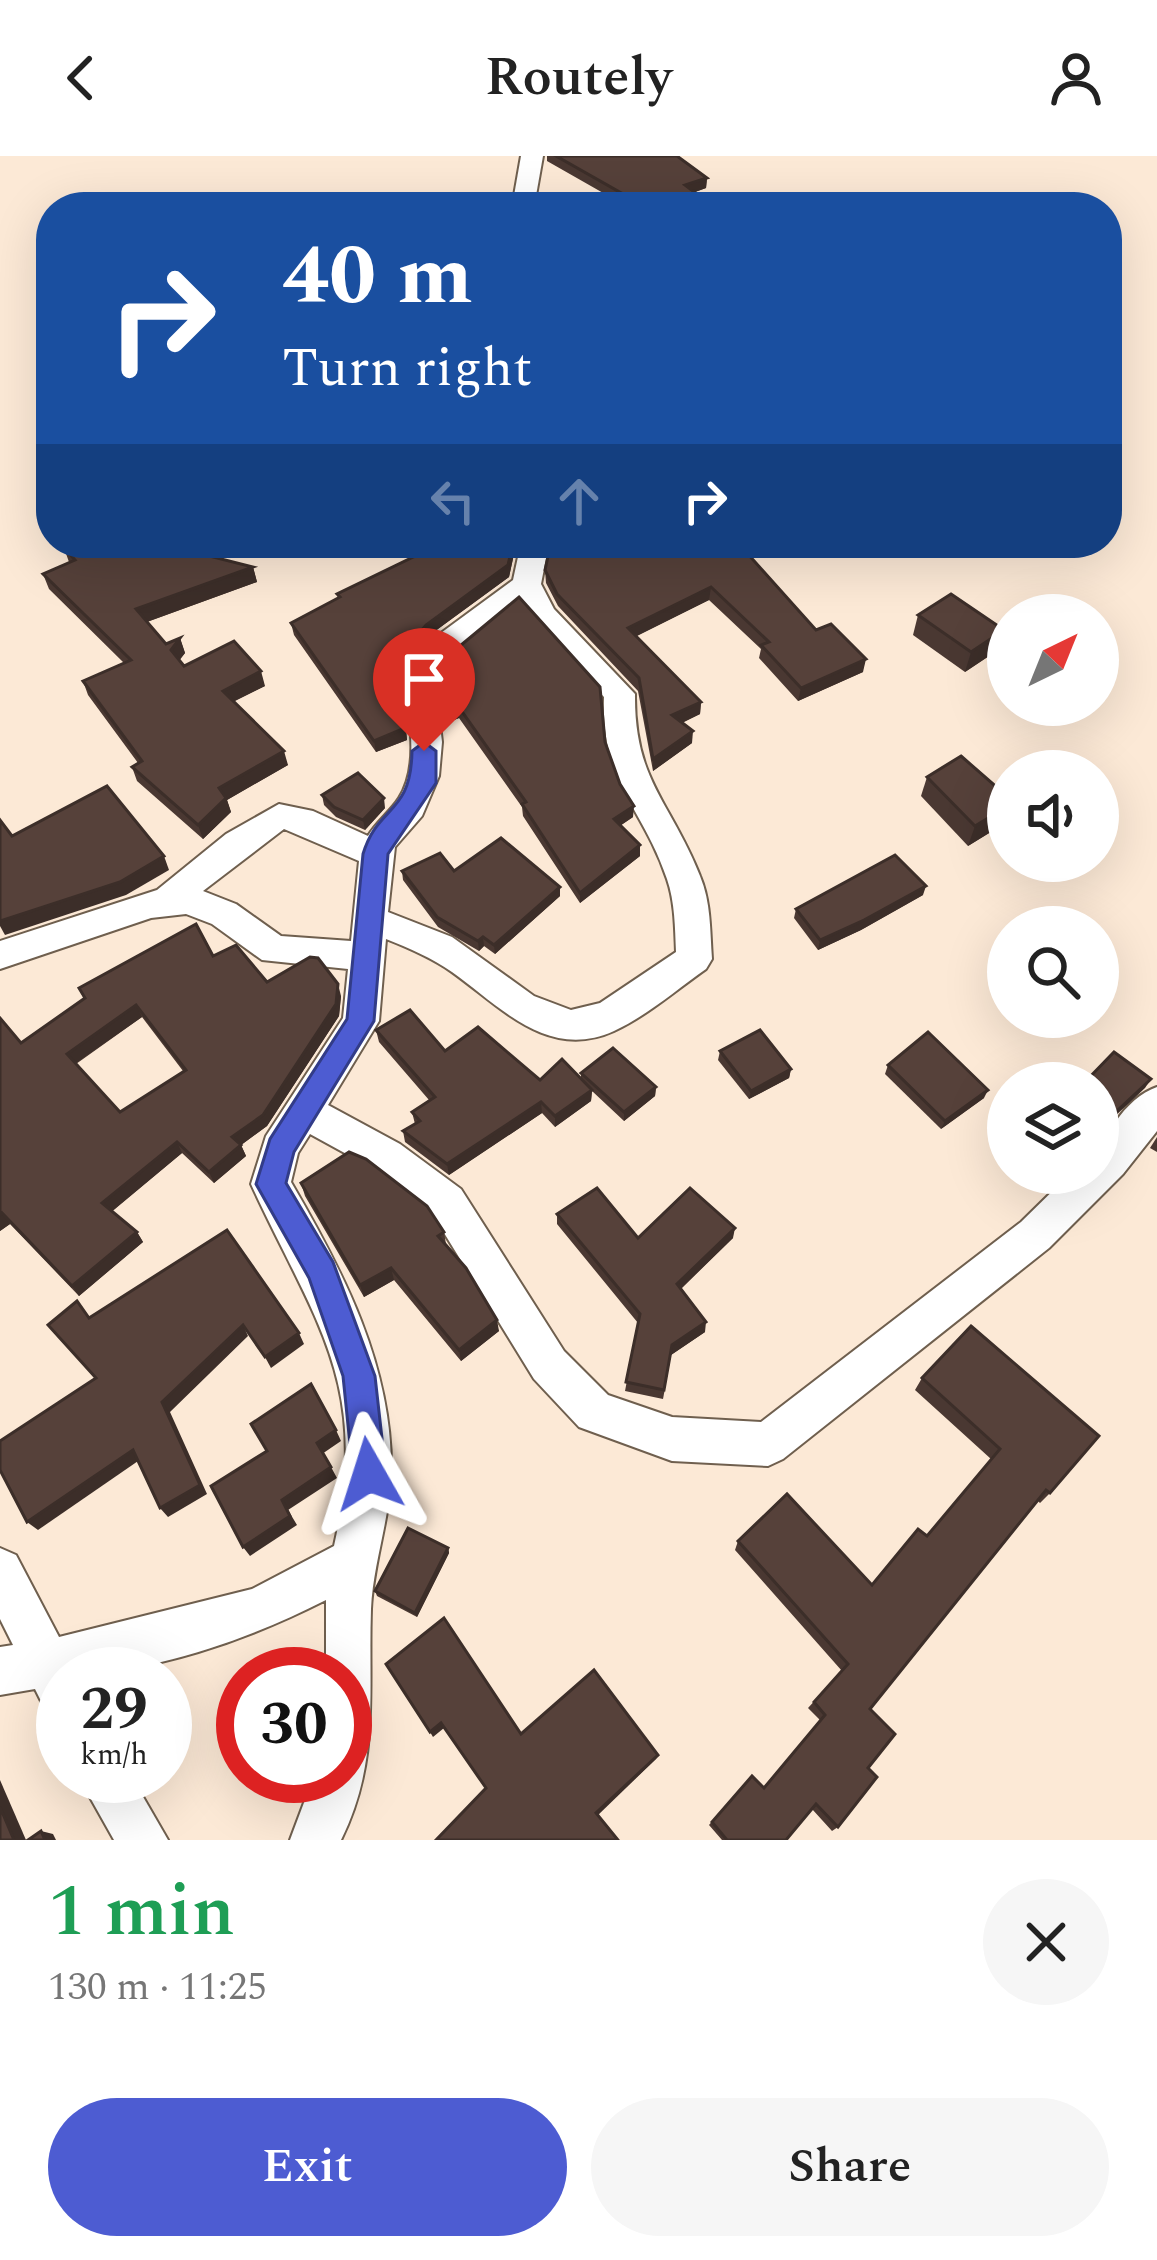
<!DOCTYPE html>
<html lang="en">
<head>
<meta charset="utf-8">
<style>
  body { margin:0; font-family:Spectral,serif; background:#f6f6f6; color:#222; height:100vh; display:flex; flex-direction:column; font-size:45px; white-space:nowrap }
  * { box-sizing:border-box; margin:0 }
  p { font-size:39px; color:#767676 }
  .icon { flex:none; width:66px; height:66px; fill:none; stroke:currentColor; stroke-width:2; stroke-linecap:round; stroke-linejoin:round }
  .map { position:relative; height:1684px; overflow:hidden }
  .drawer { display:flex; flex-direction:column; background:#fff; flex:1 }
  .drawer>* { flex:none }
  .guide { position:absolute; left:36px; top:36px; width:1086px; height:366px; border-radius:48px; box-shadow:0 12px 48px #0002; background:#1a4fa0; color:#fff; overflow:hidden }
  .needle { width:78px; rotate:43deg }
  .buttons { position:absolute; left:987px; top:438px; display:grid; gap:24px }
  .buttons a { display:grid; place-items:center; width:132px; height:132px; border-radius:50%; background:#fff; box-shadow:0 12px 48px #0002; font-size:60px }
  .speed { position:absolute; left:36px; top:1491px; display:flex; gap:24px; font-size:60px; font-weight:700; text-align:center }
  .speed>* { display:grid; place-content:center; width:156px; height:156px; border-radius:50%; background:#fff; box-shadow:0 12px 48px #0002; line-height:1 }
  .speed small { font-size:30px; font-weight:400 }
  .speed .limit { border:18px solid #d22; background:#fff; color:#111 }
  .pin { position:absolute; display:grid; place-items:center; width:102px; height:102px; color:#fff; margin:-123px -51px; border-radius:50% 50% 50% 0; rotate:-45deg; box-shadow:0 0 12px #0007 }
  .pin .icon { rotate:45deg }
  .me { position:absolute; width:132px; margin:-66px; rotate:354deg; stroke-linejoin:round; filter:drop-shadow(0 0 9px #0008) }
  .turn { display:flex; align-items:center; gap:42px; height:252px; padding:0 48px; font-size:54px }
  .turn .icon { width:156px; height:156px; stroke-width:2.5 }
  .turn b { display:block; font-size:84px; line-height:102px }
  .lanes { display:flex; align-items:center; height:114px; padding:0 48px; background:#0003; justify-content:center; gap:60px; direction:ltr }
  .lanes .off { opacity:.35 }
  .round { display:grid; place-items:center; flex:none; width:126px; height:126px; border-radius:63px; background:#f6f6f6 }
  .headline { display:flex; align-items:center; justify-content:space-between; height:204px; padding:0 48px }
  h1 { font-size:72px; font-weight:600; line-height:90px; color:#1e9e55 }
  .cta { display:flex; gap:24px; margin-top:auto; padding:24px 48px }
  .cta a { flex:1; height:138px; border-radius:72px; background:#4d5cd2; color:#fff; font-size:48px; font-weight:600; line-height:138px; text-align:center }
  .cta a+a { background:#f6f6f6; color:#222 }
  header { display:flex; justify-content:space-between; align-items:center; height:156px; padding:0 48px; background:#fff; font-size:54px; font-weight:600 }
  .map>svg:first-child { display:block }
</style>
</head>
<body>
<header><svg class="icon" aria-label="back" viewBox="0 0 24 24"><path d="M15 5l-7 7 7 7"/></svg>Routely<svg class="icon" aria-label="person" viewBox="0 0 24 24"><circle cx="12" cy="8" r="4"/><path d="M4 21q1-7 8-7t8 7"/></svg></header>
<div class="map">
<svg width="1157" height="1684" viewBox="0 0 1157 1684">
  <rect width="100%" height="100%" fill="#fce9d6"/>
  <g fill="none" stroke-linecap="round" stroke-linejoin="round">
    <defs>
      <g id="street">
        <polygon points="521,0 543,0 534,51 512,51"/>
        <path d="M521,387H549L541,428L554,453L635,538C634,625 671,646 700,720C711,746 710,775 712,803L706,813C676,834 648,859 614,875C548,905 501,851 452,816C432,802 409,792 386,783L379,865L328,949L400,988L461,1033L564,1195L608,1239L672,1261L761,1266L1021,1066L1071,1017H1098C1098,985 1125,942 1157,931V975L1123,1018L1049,1092L783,1303L768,1310L672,1305L579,1271L534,1223L433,1059L372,1012L310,978L298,997L291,1026C343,1115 393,1211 391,1317C390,1363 373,1407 371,1453C368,1538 380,1605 341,1684H290L314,1620H345V1518H326V1444C247,1484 152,1518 63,1518V1562L46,1555L35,1533L0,1539V1491L13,1489L0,1463V1392L16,1399L59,1481L252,1433L334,1390C371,1227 315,1167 251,1028L266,980L343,862L348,813L262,804L212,768L186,758L151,762L0,813V785L157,734L226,678L279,648L313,655L368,680C376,666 390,656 399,642C421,608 408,555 403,517L430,485L513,424ZM521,446L533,466L604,541C601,628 642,649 667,723C675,746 675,772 676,796L600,847L571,854L534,840L452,781L388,756L395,691L422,660L439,620L442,586L434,519L452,499ZM284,673L359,705L351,785L281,780L236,748L203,735Z"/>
        <polygon points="78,1620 131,1620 168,1684 114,1684"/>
      </g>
    </defs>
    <use href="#street" stroke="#6f5f4e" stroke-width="4"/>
    <use href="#street" fill="#fff" fill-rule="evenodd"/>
  </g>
  <g fill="#4a3832" fill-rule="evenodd">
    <polygon points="547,0 677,0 707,22 706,32 695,36 714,51 620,51 619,46 547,5"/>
    <polygon points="64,392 253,411 257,426 147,466 166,488 180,482 185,497 179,504 184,510 265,530 234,545 288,609 227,644 231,656 203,683 137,625 132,611 138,607 88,539 83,525 124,507 49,433 43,418 69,406"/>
    <polygon points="442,396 514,398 509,421 427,481 400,514 407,584 376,596 294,479 291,467 338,442 337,438"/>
    <polygon points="694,399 816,474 863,516 798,545 759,502 761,493 709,444 636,480 701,546 700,558 682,567 692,587 653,615 638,535 558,450 546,427 545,414"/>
    <polygon points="918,459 998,494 965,516 913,479"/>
    <polygon points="437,509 605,586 633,661 621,669 640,689 640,700 580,747 523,660 522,651 459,562 444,568"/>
    <polygon points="927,621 1008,641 1007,666 968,690 921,640"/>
    <polygon points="322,639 385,652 365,674 336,661 324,649"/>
    <polygon points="402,715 454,715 560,731 560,740 495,798 484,790 479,795 438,771 403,724"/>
    <polygon points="923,739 861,774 818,794 794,762 796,753"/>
    <path d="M213,800L267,826L341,840L339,860L267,970L241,989L246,1000L214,1027L182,997L112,1055L137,1076L143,1086L79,1140L10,1068L0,1075V862L21,887L84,843L79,832ZM142,861L183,915L120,956L76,908Z"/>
    <polygon points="376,874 540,924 581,923 581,917 656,931 655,940 624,965 592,935 591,945 555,971 542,957 449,1019 405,986 403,975 415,968 412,956 429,944 379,886"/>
    <polygon points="720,895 791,913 789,922 749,943 718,904"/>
    <polygon points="888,909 984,942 941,973 885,918"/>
    <polygon points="1157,981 1157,996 1150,992"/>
    <polygon points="301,1027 444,1076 446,1088 499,1175 461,1205 394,1124 364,1141 305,1040"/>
    <polygon points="557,1058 638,1082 733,1082 681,1133 705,1176 671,1199 663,1243 625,1235 638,1167 557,1068"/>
    <polygon points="922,1222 1050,1337 1040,1347 1037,1344 870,1553 868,1612 838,1671 832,1675 812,1653 786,1684 722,1684 709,1669 752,1620 763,1632 820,1564 808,1552 842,1515 735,1394 738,1385 872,1429 927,1380 991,1303 915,1234"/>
    <polygon points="448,1392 449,1397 417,1461 377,1440 375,1435"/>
  </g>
  <g fill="#3c2e29">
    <polygon points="707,22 706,32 684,40 685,29"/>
    <polygon points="514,387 514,398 509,421 427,481 400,514 407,584 376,596 374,585 398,502 426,469"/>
    <polygon points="801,387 815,387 800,394"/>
    <polygon points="253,411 257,426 141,468 136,453"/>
    <polygon points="711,431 709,444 627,485 628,472"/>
    <polygon points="1004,474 998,494 965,516 971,496"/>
    <polygon points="180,482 185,497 176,509 171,494"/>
    <polygon points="866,503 863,516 798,545 801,532"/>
    <polygon points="261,515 265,530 227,549 223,535"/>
    <polygon points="701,546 700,558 671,572 672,559"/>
    <polygon points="458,550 459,562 444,568 443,557"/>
    <polygon points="693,575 692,587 653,615 653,603"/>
    <polygon points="284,595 288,609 227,644 231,656 203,683 198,669 219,632"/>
    <polygon points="384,642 385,652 365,674 363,664"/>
    <polygon points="634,650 633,661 614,674 614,663"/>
    <polygon points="1008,650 1007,666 968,690 975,670"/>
    <polygon points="640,689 640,700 580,747 580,737"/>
    <polygon points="164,700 169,714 126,739 5,779 0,770 0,765"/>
    <polygon points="926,730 923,739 861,774 818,794 820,784"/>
    <polygon points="560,731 560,740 495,798 494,789"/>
    <polygon points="483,781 484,790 479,795 478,785"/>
    <polygon points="338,828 341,840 339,860 267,970 237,992 232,981"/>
    <polygon points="136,849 142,861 73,909 67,898"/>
    <polygon points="791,913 789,922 749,943 751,935"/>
    <polygon points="1151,923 1145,932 1112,963 1117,955"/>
    <polygon points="656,931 655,940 624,965 624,956"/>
    <polygon points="592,934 591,945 555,971 555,960"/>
    <polygon points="988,934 984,942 941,973 945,965"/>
    <polygon points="541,946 542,957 449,1019 447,1008"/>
    <polygon points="177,986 182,997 109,1058 102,1047"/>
    <polygon points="241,989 246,1000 214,1027 209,1016"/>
    <polygon points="2,1057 10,1068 0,1075 0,1059"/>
    <polygon points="735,1072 733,1082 675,1138 677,1128"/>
    <polygon points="137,1076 143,1086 79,1140 72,1130"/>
    <polygon points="391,1112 394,1124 364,1141 360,1129"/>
    <polygon points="497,1164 499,1175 461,1205 459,1194"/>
    <polygon points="706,1166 705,1176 671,1199 663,1243 672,1189"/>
    <polygon points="243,1169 248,1180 170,1256 207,1338 168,1361 160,1352 162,1246"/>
    <polygon points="299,1177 304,1188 271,1212 265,1201"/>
    <polygon points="336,1274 341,1285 322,1298 317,1287"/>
    <polygon points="133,1294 141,1303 38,1374 27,1366"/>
    <polygon points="331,1311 337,1322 288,1354 297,1369 250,1400 243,1391 282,1344"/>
    <polygon points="448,1392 449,1397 417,1461 415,1457"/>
    <polygon points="441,1567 444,1572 433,1581 430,1576"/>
    <polygon points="658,1599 656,1603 596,1661 596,1657"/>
    <polygon points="0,1624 26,1684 14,1684 0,1651"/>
    <polygon points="41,1675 53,1678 56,1684 45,1684"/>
  </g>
  <g fill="#56413a" stroke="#3c2e29" stroke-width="3" fill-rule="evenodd">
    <polygon points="556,0 677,0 707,22 685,29 714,51 642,51 619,40 623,38"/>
    <polygon points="74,387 158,387 253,411 136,453 166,488 180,482 171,494 184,510 234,485 261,515 223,535 284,595 219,632 226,642 198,669 132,611 142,605 83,525 131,504 43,418 75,404 64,392"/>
    <polygon points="459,387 513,387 508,409 426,469 398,502 405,572 374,585 291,467 340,441 337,438 434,391 442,396"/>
    <polygon points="551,387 684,387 694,399 717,387 738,387 816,474 831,468 866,503 801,532 761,489 769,486 711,431 628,472 701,546 672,559 693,575 653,603 639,522 557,438 545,414"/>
    <polygon points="951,438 1004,474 971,496 918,459"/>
    <polygon points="519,441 600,531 605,586 620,628 634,650 614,663 640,689 580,737 522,648 526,646 458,550 443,557 437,509"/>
    <polygon points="961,600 1008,641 1008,650 975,670 927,621"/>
    <polygon points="358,617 384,642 363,664 334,651 322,639"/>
    <polygon points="107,630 164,700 120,726 0,765 0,664 12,680"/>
    <polygon points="501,682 560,731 494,789 483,781 478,785 437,761 402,715 440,697 454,715"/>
    <polygon points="895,699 926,730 864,764 820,784 796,753"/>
    <path d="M196,768L213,800L236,789L267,826L310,801L318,802L338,828L336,848L263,959L232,981L241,989L209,1016L177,986L102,1047L137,1076L72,1130L2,1057L0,1059V862L21,887L85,842L79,832ZM136,849L186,914L120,956L67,898Z"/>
    <polygon points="410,854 445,895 478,871 540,924 562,903 592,934 555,960 541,946 447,1008 403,975 420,965 412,956 435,941 376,874"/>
    <polygon points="760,874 791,913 751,935 720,895"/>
    <polygon points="928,876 988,934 945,965 888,909"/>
    <polygon points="613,892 656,931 624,956 581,917"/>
    <polygon points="1114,896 1151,923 1117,955 1098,995 1098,927 1084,927"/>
    <polygon points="349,996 366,1003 427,1050 444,1076 438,1080 466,1112 497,1164 459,1194 391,1112 360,1129 301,1027"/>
    <polygon points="597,1032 638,1082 690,1032 735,1072 677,1128 706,1166 672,1189 664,1234 626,1226 640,1158 557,1058"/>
    <polygon points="227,1074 299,1177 265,1201 243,1169 162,1246 200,1329 160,1352 133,1294 27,1366 0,1314 0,1285 96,1222 48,1169 77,1145 89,1162"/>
    <polygon points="971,1170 1099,1280 1050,1337 1046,1334 870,1553 895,1578 868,1612 877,1621 838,1671 816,1648 786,1684 727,1684 712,1666 752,1620 764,1632 825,1559 814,1546 848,1508 738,1385 787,1338 872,1429 918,1373 927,1380 1000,1293 922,1222"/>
    <polygon points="311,1228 336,1274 317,1287 331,1311 282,1344 290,1360 243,1391 211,1330 267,1295 251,1268"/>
    <polygon points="408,1372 448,1392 415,1457 375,1435"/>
    <polygon points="444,1462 521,1578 594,1514 658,1599 596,1657 618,1684 436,1684 486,1632 441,1567 430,1576 386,1508"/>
    <polygon points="0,1651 14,1684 0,1684"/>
    <polygon points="41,1675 45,1684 28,1684"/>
  </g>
  <path fill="#4d5cd2" stroke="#323c88" stroke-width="3" d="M424,586L436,595V627L388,698L374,865L294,996L286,1027L333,1106L375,1220L386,1318L381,1330L369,1335L357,1330L353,1318L343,1220L309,1122L256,1028L270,983L347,863L363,698C378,648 411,660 412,595Z"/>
</svg>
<div class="buttons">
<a><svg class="needle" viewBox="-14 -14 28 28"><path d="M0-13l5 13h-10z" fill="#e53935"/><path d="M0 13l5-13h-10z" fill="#767676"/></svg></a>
<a><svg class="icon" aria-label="sound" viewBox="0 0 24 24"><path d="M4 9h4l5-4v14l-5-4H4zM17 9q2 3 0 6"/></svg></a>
<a><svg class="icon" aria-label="search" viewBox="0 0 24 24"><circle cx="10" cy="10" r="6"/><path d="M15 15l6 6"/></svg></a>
<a><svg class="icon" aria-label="layers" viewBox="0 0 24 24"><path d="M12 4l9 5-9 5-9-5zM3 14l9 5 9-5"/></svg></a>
</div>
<div class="speed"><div>29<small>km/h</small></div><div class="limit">30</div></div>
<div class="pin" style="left:424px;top:595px;background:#d93025"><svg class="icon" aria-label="arrive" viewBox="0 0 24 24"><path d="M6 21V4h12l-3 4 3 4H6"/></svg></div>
<svg class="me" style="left:369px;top:1318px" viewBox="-20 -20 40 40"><path d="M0-17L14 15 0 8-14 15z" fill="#4d5cd2" stroke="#fff" stroke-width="4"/></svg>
<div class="guide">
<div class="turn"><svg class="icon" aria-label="right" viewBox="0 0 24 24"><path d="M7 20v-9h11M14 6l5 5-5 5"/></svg><div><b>40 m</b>Turn right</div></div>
<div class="lanes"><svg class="icon off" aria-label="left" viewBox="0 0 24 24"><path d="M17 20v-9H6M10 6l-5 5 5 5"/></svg><svg class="icon off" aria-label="ahead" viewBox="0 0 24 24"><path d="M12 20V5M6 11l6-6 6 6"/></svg><svg class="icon" aria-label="right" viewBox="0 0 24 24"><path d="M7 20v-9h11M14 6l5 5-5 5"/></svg></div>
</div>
</div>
<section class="drawer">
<div class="headline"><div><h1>1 min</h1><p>130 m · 11:25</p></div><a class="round"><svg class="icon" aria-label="close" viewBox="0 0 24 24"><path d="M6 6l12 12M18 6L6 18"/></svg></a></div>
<div class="cta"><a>Exit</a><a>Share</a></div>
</section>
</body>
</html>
